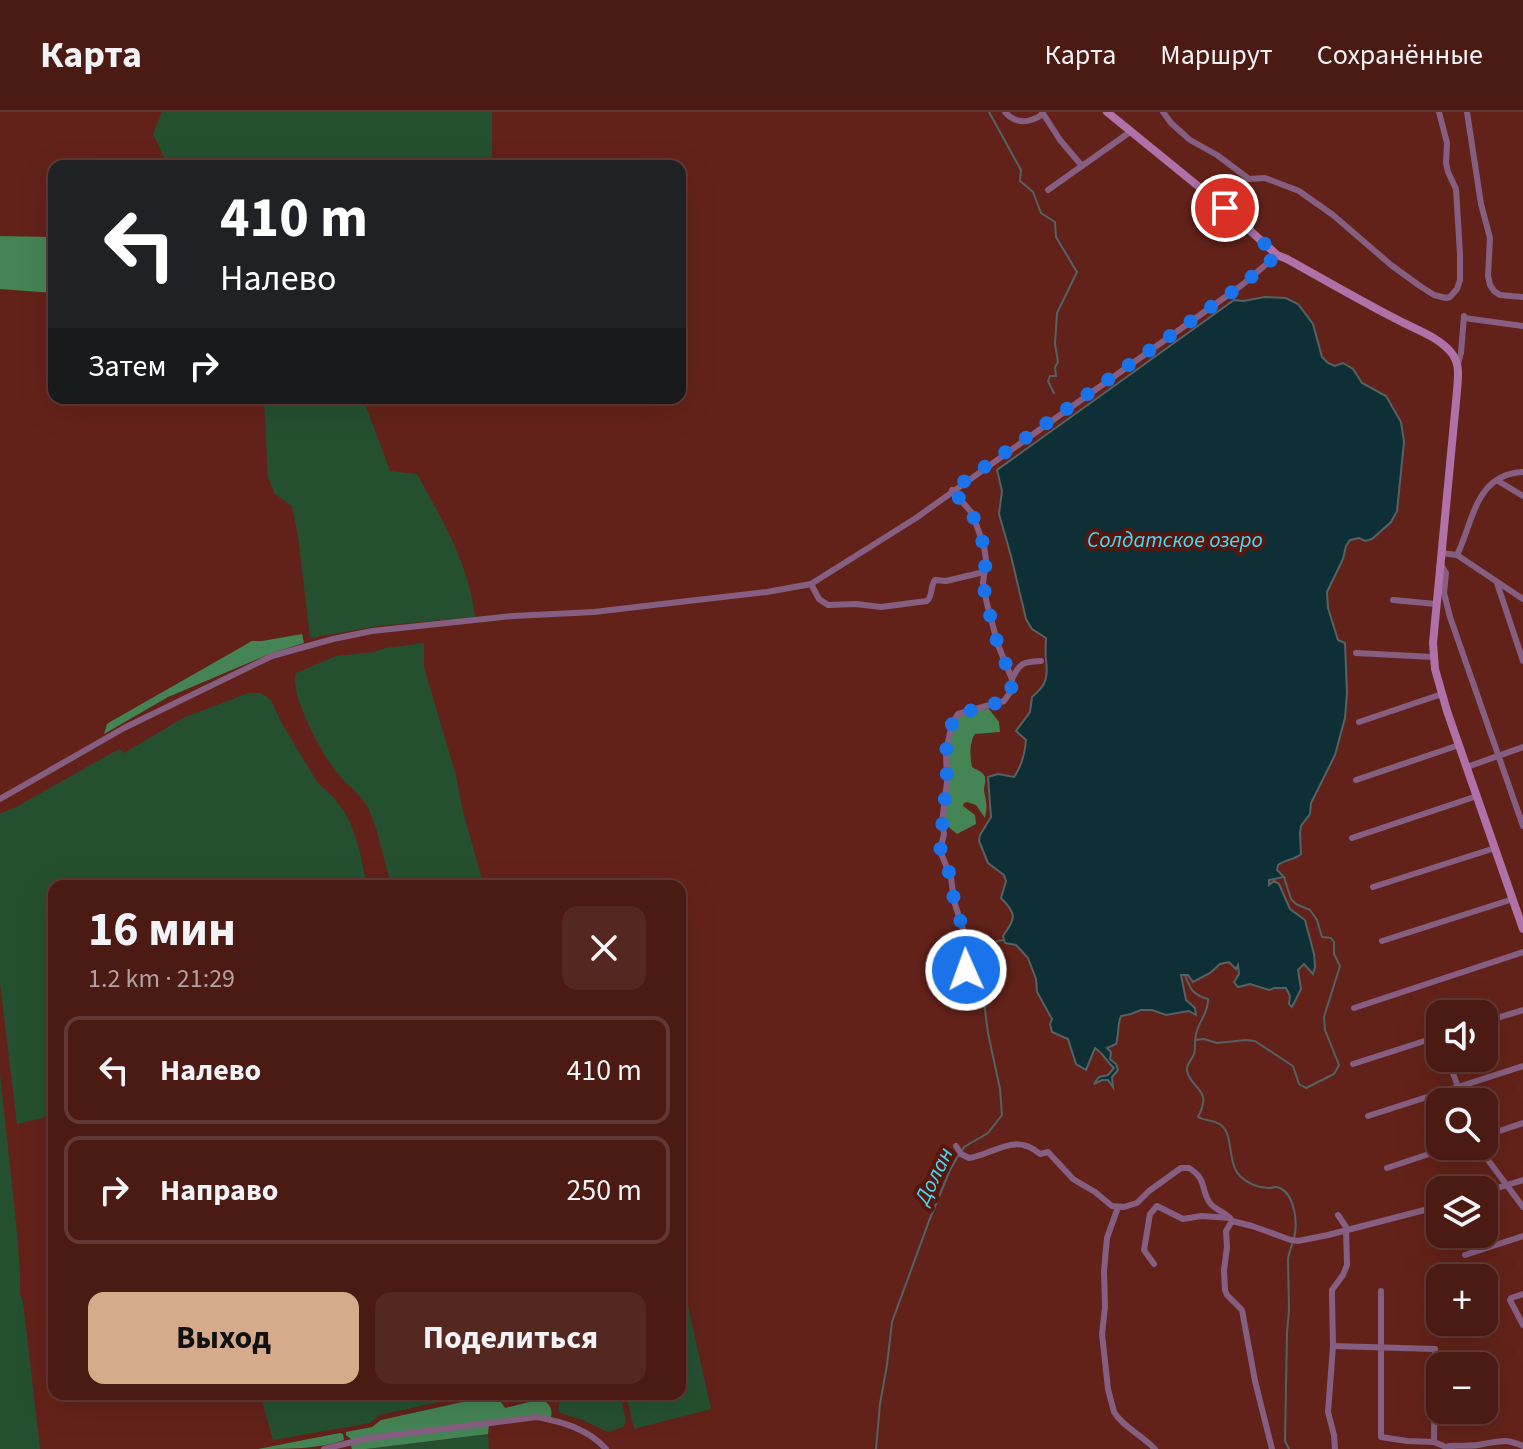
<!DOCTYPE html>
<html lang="ru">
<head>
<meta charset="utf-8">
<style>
  body { margin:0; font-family:"Source Sans 3",sans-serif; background:#542721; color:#f1f3f6; height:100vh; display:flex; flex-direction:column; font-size:30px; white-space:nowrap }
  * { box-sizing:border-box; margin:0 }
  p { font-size:26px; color:#b2a1a0 }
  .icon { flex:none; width:44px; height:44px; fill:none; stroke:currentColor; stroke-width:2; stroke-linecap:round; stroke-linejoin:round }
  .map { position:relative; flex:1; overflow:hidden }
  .drawer { position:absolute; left:48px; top:768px; width:638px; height:520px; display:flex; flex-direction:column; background:#4a1a13; border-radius:16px; box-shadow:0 8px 32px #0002,0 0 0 2px #613833 }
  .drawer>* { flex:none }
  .banner { position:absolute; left:48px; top:48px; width:638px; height:244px; border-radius:16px; box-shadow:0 8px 32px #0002,0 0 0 2px #613833; background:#202124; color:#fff; overflow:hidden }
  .controls { position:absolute; left:1426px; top:888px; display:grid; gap:16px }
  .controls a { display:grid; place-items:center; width:72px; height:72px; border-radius:16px; background:#4a1a13; box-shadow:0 8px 32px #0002,0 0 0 2px #613833; font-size:40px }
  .pin { position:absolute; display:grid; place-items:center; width:68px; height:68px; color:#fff; margin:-34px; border:4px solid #fff; border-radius:50%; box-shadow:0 2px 8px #0007 }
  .me { position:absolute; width:88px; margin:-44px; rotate:358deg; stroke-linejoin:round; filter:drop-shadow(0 0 6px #0008) }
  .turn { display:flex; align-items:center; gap:28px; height:168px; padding:0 40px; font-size:36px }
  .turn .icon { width:104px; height:104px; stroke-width:2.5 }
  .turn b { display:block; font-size:56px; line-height:68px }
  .then { display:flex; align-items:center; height:76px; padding:0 40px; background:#0003; gap:16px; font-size:30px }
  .round { display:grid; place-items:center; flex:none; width:84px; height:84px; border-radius:16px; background:#542721 }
  .summary { display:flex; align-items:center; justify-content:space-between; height:136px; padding:0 40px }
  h1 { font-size:48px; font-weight:700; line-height:60px }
  .cta { display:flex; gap:16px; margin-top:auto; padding:16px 40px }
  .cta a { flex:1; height:92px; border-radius:16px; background:#d6ab8b; color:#111; font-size:32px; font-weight:700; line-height:92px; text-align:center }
  .cta a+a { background:#542721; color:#f1f3f6 }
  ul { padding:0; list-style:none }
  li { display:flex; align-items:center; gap:24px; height:108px; margin:0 16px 12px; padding:0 24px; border:4px solid #613833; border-radius:16px }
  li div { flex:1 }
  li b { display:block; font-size:30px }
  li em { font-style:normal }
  header { display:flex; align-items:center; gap:48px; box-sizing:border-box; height:112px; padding:0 40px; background:#4a1a13; border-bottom:2px solid #613833 }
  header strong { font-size:38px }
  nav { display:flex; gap:44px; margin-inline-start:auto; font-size:28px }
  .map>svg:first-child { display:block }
</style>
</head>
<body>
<header>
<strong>Карта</strong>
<nav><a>Карта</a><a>Маршрут</a><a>Сохранённые</a></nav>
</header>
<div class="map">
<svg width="1523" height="1337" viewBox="0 0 1523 1337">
  <rect width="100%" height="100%" fill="#632219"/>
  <g fill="#255030">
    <polygon points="162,0 492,0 492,50 486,54 168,54 153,22"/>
    <path d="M264,286H363L390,359L417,362C441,406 470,454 475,505L378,514L310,526L298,424L292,394L275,382L268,366Z"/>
    <path d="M424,531V555L456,664L463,700L484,774H392C383,749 380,720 368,696C362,683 348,674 339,663C324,646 289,583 296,561L336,544L375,540L386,536Z"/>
    <polygon points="248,581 261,581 271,588 281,610 317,670 332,684 344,699 351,713 359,736 367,774 54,774 54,1003 17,1012 0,871 0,702 18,694 119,637 124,641 183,606"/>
    <polygon points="0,962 16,1110 20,1160 20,1182 23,1190 40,1337 0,1337"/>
    <polygon points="686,1185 711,1297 634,1317 626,1282 680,1282 680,1187"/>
    <polygon points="260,1282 477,1282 379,1303 370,1311 273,1328"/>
    <polygon points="560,1282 620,1282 626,1309 623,1315 608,1320 582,1308 558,1300"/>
    <polygon points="488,1322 489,1337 366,1337"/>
  </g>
  <g fill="#458555">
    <polygon points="0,124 54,125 54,181 0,177"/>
    <polygon points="302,522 304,531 272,541 168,585 104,622 107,612 110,610 252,529 262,529"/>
    <path d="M989,597L999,610L1000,620L975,622C969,631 970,645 972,655C976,658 982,659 984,663C987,668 984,673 984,678C986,691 988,692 985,706L976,693L967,690L964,691L963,694L975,703L976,712L957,722L944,711C945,690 944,618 959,605C967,598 979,598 989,597Z"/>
    <path d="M484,1282H501V1290L505,1296L542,1287C549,1292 553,1296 551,1305L531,1304L352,1328L346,1323V1320L372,1315L381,1308L476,1287L485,1284Z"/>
    <polygon points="489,1313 488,1322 366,1337 352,1337 351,1334 352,1332 370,1327"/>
    <path d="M340,1321L343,1322L344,1328C320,1337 285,1337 258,1337Z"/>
  </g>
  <path fill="#0e2f35" stroke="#556264" stroke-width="2" d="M1265,185L1286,186L1298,192L1313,212L1322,245L1328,251L1335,254L1343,251L1353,257L1362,271L1386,284L1401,310L1404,330L1397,399L1391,410L1372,427L1365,429L1359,426L1350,428L1346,434L1343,447L1327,480L1328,496L1338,528L1345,531L1347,581L1345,606L1335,643L1311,691L1310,702L1301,714L1300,721L1301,742C1295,748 1286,747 1278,753L1277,758L1284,765L1269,768V773L1274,769L1279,772L1290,797L1305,808L1314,842L1315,855L1313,862L1304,852L1298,858L1301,877L1292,895L1289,892L1290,884L1286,876H1274L1269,878L1250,872L1238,875L1234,870L1239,862L1238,853L1236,857L1229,850L1220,852L1210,861L1193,870L1188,863H1181L1186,888L1195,896L1196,903L1189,899L1166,903L1152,898H1141L1131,902L1121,904C1117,914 1119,923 1116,932L1107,936L1111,940L1110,947L1116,952L1118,958L1112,965L1113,975L1108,968H1102L1094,972L1099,965L1108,963L1114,956C1106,949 1104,942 1095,936L1086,958L1076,952L1068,927L1052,920L1050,912L1052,907L1037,880L1036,867L1028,846L1016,833L1005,831L1003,824C1016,806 1017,802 1001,786L1006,769L1004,763L988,751L979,729L980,723L991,705L988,665L998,662L1014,665C1021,655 1025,640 1026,628L1016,619L1030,600L1032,585C1047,573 1048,565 1046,547C1045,541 1046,532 1046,526L1032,517L1026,507L1011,444L999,402L1002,379L997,358L1234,188L1243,189Z"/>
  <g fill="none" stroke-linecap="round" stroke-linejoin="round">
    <g stroke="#556264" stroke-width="2">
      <polyline points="989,0 1021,58 1020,69 1033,80 1041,101 1055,110 1056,125 1077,160 1057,201 1055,232 1058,250 1055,255 1056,264 1050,264 1048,269 1054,281"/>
      <path d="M1185,863C1190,877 1193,883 1208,887C1209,900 1198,910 1196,923C1194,929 1196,936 1194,942C1192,948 1186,952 1187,959C1192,979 1213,976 1198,1005C1205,1009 1215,1008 1221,1013C1234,1023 1227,1051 1240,1064C1247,1071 1258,1076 1268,1076C1277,1076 1271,1073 1280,1076C1295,1083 1298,1112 1294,1126"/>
      <polyline points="1196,928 1204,927 1217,931 1246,928 1255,929 1293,954 1299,972 1306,976 1334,962 1339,953 1325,918 1324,905 1340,854 1334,842 1334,830 1331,826 1322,825 1317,808 1310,798 1296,792 1291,787 1284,765"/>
      <polyline points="962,1039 964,1035 988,1021 1002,1003 1000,977 988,921 979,851 988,836 997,829 1004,828"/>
      <polyline points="876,1337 880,1292 887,1253 892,1210 929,1109 950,1058 958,1044"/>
      <polyline points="1289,1337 1285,1329 1287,1220 1289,1198 1288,1146 1292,1132"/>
    </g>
    <g stroke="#865e81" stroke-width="6">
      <path d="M1005,0C1016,13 1030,11 1043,2"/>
      <polyline points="1042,0 1060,28 1082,54"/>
      <polyline points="1163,0 1171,11 1190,28 1217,43 1249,67 1265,66 1299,79 1333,103 1391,153 1420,174 1434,183 1446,186 1450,185 1457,177 1460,168 1460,142 1456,77 1448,60 1446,51 1447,31 1439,0"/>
      <polyline points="1467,0 1481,92 1490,126 1488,164 1490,173 1494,179 1500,183 1523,185"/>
      <polyline points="1048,78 1130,20"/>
      <polyline points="1464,206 1523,214"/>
      <polyline points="1458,252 1461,241 1464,204"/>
      <polyline points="1498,369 1523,384"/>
      <polyline points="952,378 972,401 984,434 986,448 983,471 987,492 998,533 1012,567 1011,579 1004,589 958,602 952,612 946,639 947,670 942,710 944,722 940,739 951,765 954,789 968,833 966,858"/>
      <polyline points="1441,441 1457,443 1523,487"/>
      <path d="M1457,443C1473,411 1475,362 1523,360"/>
      <polyline points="1439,455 1443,456 1446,461 1444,481 1450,505 1523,714"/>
      <polyline points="1497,471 1523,549"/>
      <path d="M811,472L819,487L828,493L856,492L881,495L927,489C933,484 930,474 935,468L946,469L984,460"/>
      <polyline points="1393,488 1436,492"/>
      <polyline points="1356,541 1433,545"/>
      <path d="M1012,567C1020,550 1023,550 1041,549"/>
      <polyline points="1359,610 1442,582"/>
      <polyline points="1467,655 1523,635"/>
      <polyline points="1356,668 1459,633"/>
      <polyline points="0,687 124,616 272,544 333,527 372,519 513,504 594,500 662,492 767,480 811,472 916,406 1242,173 1277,143"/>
      <polyline points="1352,726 1477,684"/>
      <polyline points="1373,775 1495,736"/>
      <polyline points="1382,829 1513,787"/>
      <polyline points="1354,896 1523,840"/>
      <polyline points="1484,910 1523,898"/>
      <polyline points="1447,946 1464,990"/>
      <polyline points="1353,952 1440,924"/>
      <polyline points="1368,1004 1523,954"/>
      <polyline points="1484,1024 1523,1011"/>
      <path d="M956,1034L961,1042L969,1046C995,1042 1014,1020 1040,1042L1048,1040L1073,1067L1095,1080L1112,1094L1124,1095L1137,1091L1149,1079L1181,1056H1189C1208,1068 1200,1077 1210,1091C1216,1099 1227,1100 1232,1109L1252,1114L1291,1128L1298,1129L1328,1123L1440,1094"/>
      <polyline points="1481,1034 1485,1044 1523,1095"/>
      <polyline points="1387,1056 1453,1034"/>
      <polyline points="1484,1080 1523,1068"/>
      <path d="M1118,1095L1107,1126L1104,1159L1105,1195L1102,1222L1108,1277L1114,1300C1123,1315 1142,1323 1155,1337"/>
      <polyline points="1232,1109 1226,1119 1227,1135 1224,1158 1225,1178 1227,1183 1242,1198 1255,1269 1272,1337"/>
      <polyline points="1465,1143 1523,1124"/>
      <polyline points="1154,1152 1144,1138 1150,1102 1157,1094 1183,1107 1201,1104 1230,1106"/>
      <polyline points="1381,1179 1381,1325 1407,1329 1434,1330 1451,1337"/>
      <polyline points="1523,1182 1511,1186 1510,1188 1523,1213"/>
      <polyline points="1333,1234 1435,1237 1434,1330"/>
      <path d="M1449,1334C1460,1333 1472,1335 1483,1332C1501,1329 1505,1326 1523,1334"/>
      <path d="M324,1337L369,1326L537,1305C563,1310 588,1317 606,1337"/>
      <polyline points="1335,1337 1334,1323 1328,1300 1333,1234 1332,1186 1332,1178 1343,1163 1347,1153 1346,1115 1338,1103"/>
    </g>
    <path stroke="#af71a8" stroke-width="8" d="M1107,0L1225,96L1277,143L1287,147C1323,167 1359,188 1396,207C1413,216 1436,224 1449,238C1461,250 1458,264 1457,279L1433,531L1435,557L1447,599L1523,817"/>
  </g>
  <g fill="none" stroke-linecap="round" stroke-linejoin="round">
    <polyline stroke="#1a73e8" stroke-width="14" stroke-dasharray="0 25.2" points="966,858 968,833 954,789 951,765 940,739 944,722 942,710 947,670 946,639 952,612 958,602 1004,589 1011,579 1012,567 998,533 987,492 983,471 986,448 984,434 972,401 952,378 1242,173 1277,143 1225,96"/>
  </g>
  <g text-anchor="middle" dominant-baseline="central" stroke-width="8" stroke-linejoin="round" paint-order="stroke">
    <g font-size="22" font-style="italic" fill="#42ddf5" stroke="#57160e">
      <text x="1175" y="428">Солдатское озеро</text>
      <text transform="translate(934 1064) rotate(-64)">Долан</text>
    </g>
  </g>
</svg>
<div class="controls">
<a><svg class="icon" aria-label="sound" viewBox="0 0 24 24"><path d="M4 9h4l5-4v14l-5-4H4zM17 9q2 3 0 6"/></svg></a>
<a><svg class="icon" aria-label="search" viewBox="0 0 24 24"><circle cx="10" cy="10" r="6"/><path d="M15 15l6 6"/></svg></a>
<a><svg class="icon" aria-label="layers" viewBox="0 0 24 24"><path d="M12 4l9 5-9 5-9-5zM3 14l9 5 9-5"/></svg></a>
<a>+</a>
<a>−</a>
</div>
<div class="pin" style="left:1225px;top:96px;background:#d93025"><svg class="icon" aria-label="arrive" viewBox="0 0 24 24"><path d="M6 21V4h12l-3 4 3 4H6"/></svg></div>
<svg class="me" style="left:966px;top:858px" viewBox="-20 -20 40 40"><circle r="17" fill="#1a73e8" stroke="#fff" stroke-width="3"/><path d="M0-11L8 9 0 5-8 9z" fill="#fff"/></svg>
<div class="banner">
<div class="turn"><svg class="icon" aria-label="left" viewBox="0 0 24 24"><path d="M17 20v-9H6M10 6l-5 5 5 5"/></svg><div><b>410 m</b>Налево</div></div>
<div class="then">Затем<svg class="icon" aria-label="right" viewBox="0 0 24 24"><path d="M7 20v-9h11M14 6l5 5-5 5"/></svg></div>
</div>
<section class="drawer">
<div class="summary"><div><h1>16 мин</h1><p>1.2 km · 21:29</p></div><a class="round"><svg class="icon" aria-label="close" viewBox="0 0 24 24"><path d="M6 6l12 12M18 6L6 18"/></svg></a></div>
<ul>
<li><svg class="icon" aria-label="left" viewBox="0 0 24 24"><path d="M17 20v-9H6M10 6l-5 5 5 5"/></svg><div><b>Налево</b></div><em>410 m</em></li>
<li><svg class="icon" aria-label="right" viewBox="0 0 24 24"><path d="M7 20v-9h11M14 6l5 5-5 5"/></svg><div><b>Направо</b></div><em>250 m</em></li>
</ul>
<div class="cta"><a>Выход</a><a>Поделиться</a></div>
</section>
</div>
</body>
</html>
